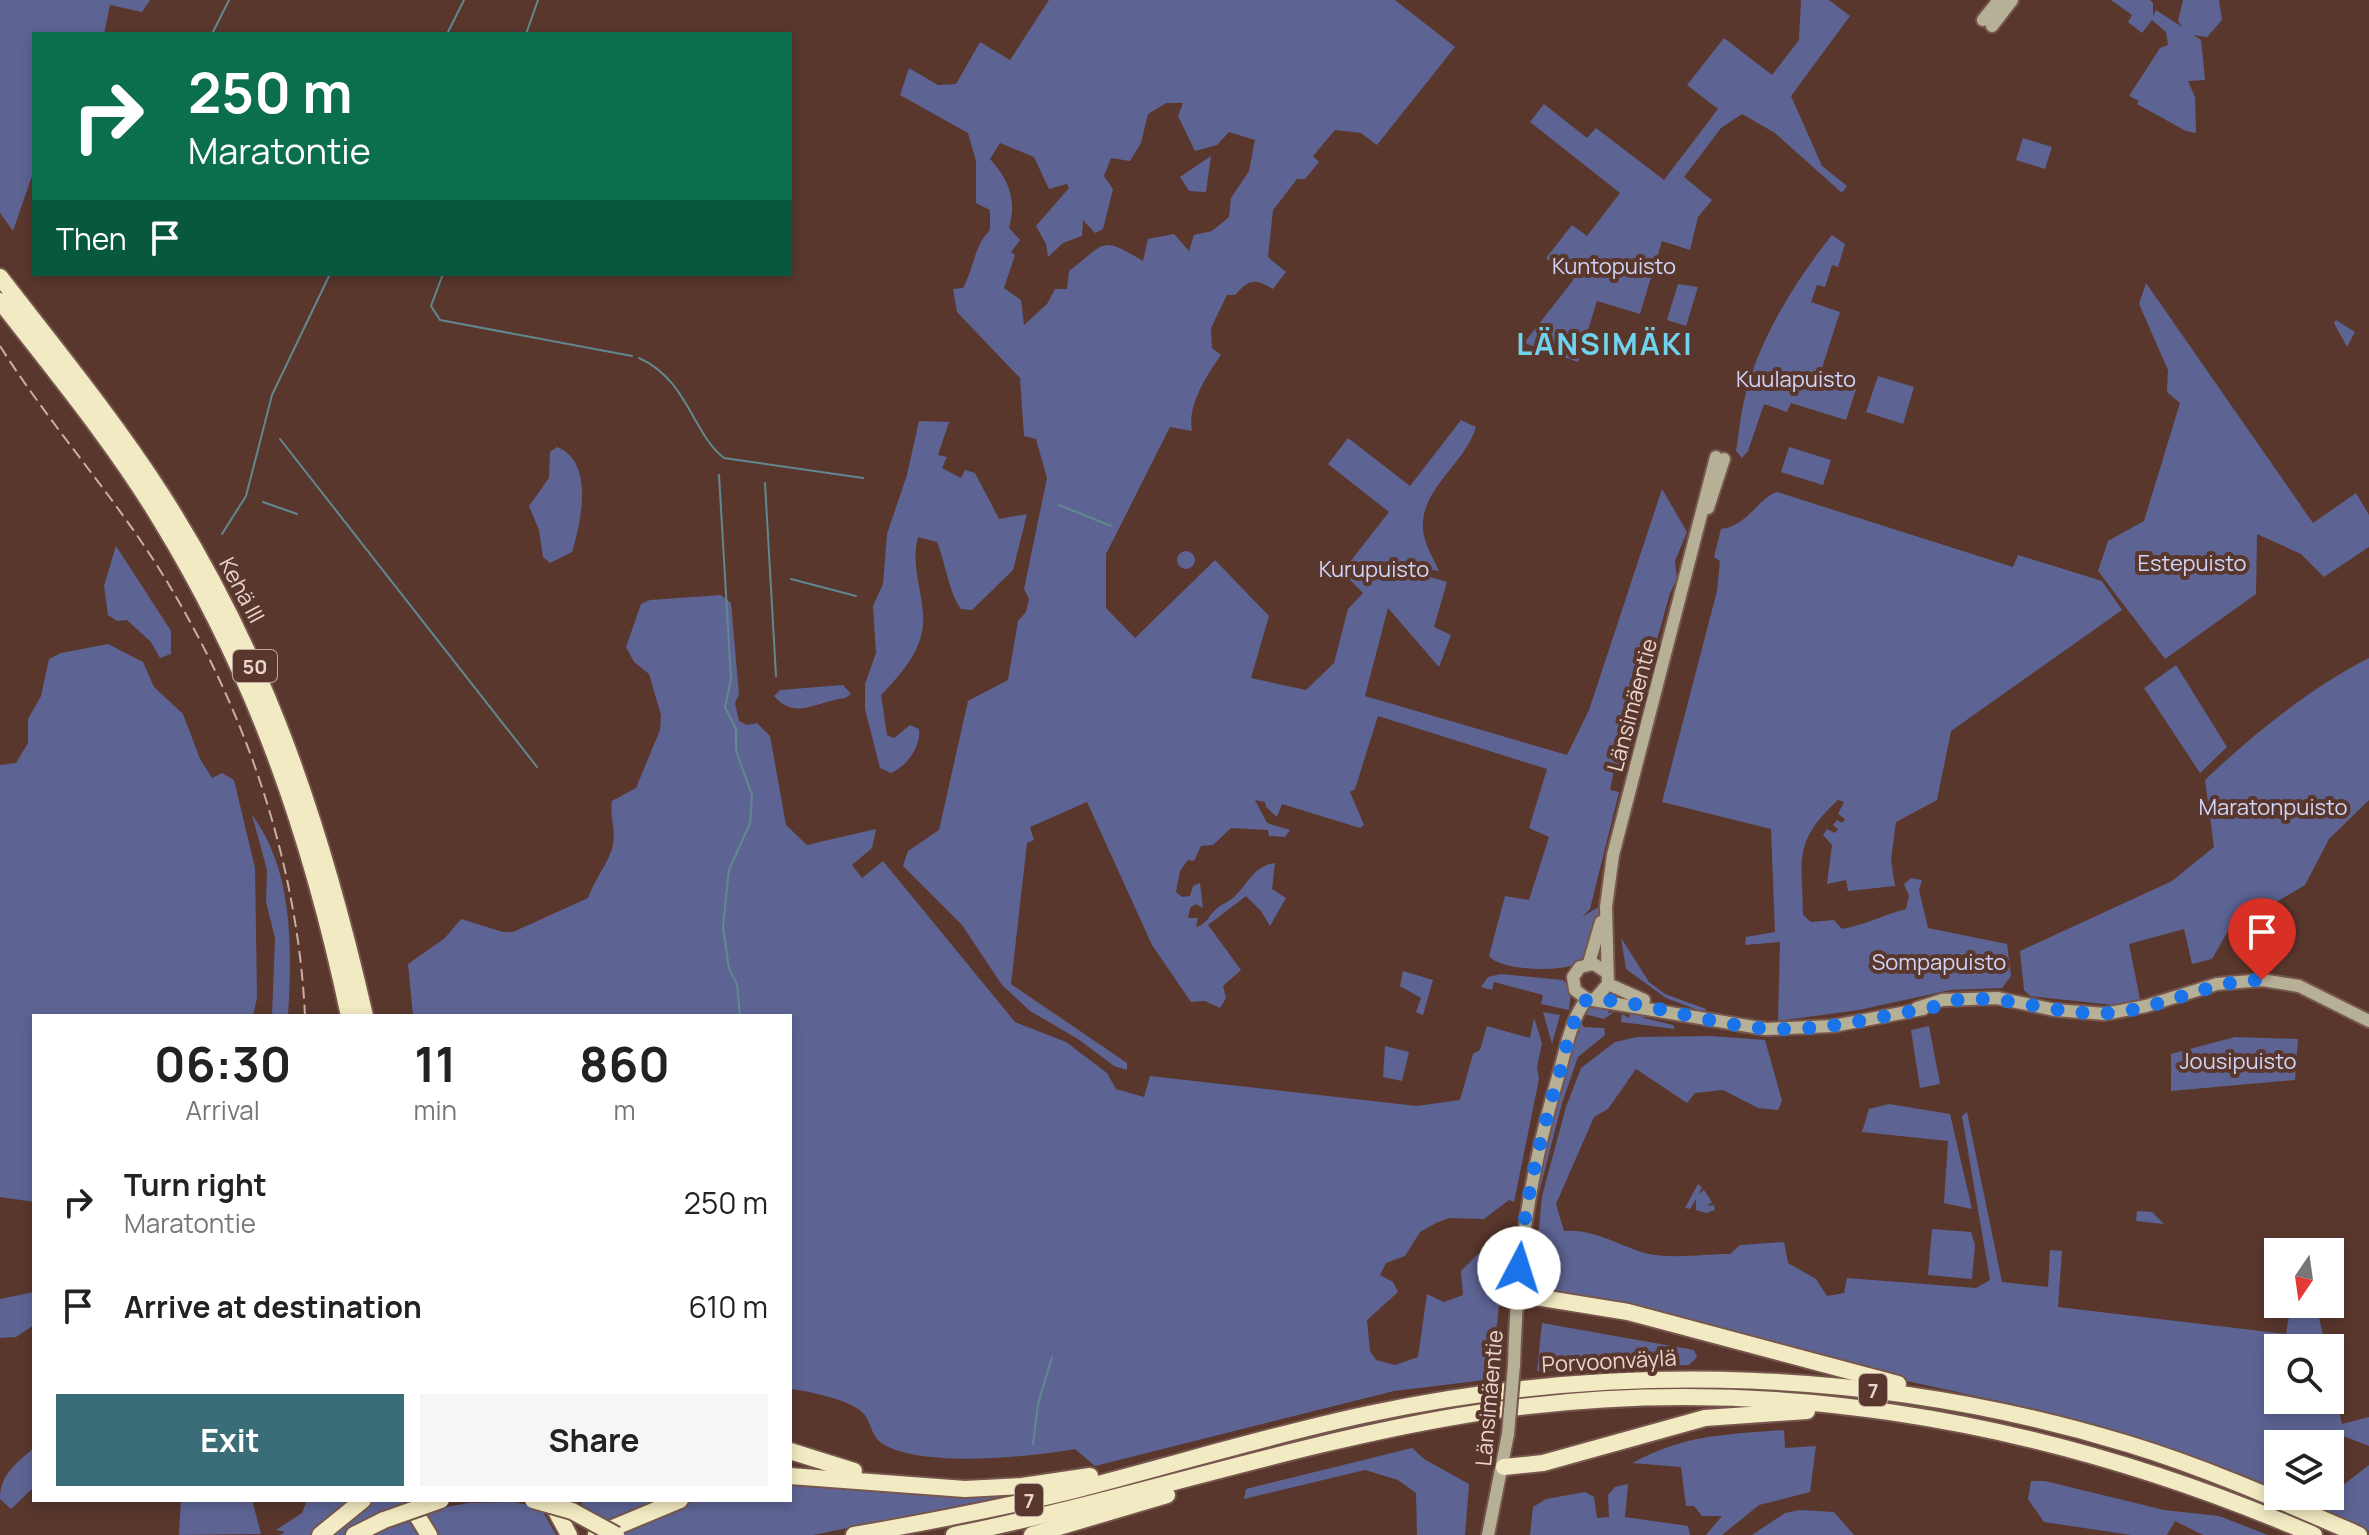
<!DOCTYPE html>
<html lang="en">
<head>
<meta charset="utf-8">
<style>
  body { margin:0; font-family:Manrope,sans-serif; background:#f6f6f6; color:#222; height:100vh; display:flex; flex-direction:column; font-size:30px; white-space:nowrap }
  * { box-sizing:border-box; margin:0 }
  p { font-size:26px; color:#767676 }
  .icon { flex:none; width:44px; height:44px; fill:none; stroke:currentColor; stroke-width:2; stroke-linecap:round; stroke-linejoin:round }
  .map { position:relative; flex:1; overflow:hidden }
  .panel { position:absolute; left:32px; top:1014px; width:760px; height:488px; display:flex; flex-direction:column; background:#fff; border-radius:0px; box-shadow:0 4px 12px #0003 }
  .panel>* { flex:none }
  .hud { position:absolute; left:32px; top:32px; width:760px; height:244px; border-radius:0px; box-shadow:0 4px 12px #0003; background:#0b6e4f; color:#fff; overflow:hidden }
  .needle { width:52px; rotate:193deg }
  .fabs { position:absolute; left:2264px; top:1238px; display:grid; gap:16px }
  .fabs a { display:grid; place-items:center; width:80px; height:80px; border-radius:0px; background:#fff; box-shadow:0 4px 12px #0003; font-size:40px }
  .pin { position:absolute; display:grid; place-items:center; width:68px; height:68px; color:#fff; margin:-82px -34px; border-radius:50% 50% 50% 0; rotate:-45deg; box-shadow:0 0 8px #0007 }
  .pin .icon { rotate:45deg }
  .me { position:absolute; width:88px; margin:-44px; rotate:5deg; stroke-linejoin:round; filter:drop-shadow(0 0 6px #0008) }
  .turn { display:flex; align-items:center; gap:28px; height:168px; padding:0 24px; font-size:36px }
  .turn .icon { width:104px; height:104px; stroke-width:2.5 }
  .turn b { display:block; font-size:56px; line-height:68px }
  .then { display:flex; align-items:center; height:76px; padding:0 24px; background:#0003; gap:16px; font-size:30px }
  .eta { display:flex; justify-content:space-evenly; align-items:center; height:136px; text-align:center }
  .eta b { font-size:48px; font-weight:700; line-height:56px }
  .cta { display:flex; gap:16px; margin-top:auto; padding:16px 24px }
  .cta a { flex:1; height:92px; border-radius:0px; background:#3b6d79; color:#fff; font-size:32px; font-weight:700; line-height:92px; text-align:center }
  .cta a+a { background:#f6f6f6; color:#222 }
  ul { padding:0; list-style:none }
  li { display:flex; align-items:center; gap:24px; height:104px; padding:0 24px }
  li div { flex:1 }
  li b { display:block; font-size:30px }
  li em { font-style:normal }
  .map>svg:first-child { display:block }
</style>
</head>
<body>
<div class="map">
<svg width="2369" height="1535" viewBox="0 0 2369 1535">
  <rect width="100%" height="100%" fill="#59372d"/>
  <g fill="#5d6493" fill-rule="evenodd">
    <polygon points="0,0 150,0 142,12 110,5 104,34 34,34 34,170 13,231 0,213"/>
    <path d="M1049,0H1395L1455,47L1377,145L1361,133L1335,130L1313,156L1319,162L1305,179H1297L1273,210L1268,257L1286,272L1273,289C1255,278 1249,279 1235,295H1227L1211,328L1212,348L1221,355C1207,375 1187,405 1192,431L1170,427L1106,554V608L1135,638L1215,560L1269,616L1251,678L1306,690L1334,663L1348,609L1363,593L1342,572L1389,512L1328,464L1348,438L1410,486L1461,420L1476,427C1464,467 1415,491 1424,536C1427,548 1434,560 1439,571L1416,567L1414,572L1447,582L1434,627L1451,635L1439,667L1388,608L1365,696L1567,755L1589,710L1662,489L1687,532L1675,561L1677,579L1670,593L1635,719L1626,773L1614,770L1610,790L1619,792L1590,909L1582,917L1600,906C1597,921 1597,950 1585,960C1569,973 1502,972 1489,956L1505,896L1529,900L1549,837L1529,828L1547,769L1378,716L1355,789L1350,792L1364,825L1360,828L1282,804L1277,817L1266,807L1265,802L1255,800L1267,823L1290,830L1285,837L1269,836L1268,830L1231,828L1213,845L1201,846L1194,861L1188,860L1180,871L1176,892L1182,897L1190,896L1193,886L1200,883L1203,908L1196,904L1190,908L1188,918H1198L1196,927C1206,925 1208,917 1215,910C1221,904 1230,902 1236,895C1250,881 1254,866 1275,863L1272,889L1286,898L1270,926L1261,911L1246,896L1208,925L1241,970L1223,986L1226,998L1220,1008L1205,1001L1191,1002L1152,945L1087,802L1030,827L1034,840L1027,843L1011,984L1127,1063V1070L1114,1066L1078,1039L1030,1011L1002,985L962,925L903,866L908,851L939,830L968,701L1008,680L1018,621L1026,612L1029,599L1024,589L1047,478L1036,439L1024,436L1020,378L957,312L953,289L963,288C974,268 974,246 990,230V210L976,203V161L968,133L900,95L909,68L938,85L956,84L980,42L1010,60ZM1166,103H1183L1178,116L1195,151L1217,145L1229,132L1255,140L1249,171L1231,198L1229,217L1212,231L1194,235L1189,251L1174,234L1148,239L1143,261C1100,235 1107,242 1069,271L1067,289H1055L1047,304L1024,325L1021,300L1004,288L1015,255L1011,252L1020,240L1009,228C1017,200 1009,180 990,159L1000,143L1034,157L1049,189L1067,184L1069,188L1036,226L1046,244L1048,257L1063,243L1082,236L1083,220L1095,233L1103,229L1113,189L1104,176L1111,158L1130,161L1141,143L1148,114Z"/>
    <polygon points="1801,0 1829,0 1850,16 1791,96 1822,166 1847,186 1842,193 1775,133 1742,114 1721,128 1684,177 1712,200 1698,217 1690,250 1662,241 1640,314 1597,301 1578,362 1524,343 1574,279 1546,258 1572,225 1587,236 1620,193 1530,122 1544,104 1587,138 1596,128 1664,180 1718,109 1687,85 1724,38 1772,75 1799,40"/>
    <polygon points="2111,0 2150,0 2153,3 2153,16 2156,10 2182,27 2178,21 2183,0 2219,0 2222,20 2207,37 2193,35 2201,40 2205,80 2188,81 2195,97 2196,133 2186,131 2137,104 2139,101 2129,96 2160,48 2168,45 2166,32 2152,20 2142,33 2128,22 2132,15"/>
    <polygon points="2023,138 2052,147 2045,169 2016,160"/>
    <polygon points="1211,156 1206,192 1189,191 1180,177"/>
    <path d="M1832,235L1845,244L1838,267L1832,265L1825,287L1817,285L1811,302L1840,312L1820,374L1857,386L1846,420L1791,403L1787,412L1764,404L1748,451L1742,458L1736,451C1739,434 1740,417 1744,401C1757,342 1795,281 1832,235Z"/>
    <polygon points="2146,283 2313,523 2356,493 2369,515 2369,547 2324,577 2301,554 2257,534 2256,594 2165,659 2098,571 2108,541 2144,521 2180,403 2167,392 2168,370 2139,304"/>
    <polygon points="1678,284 1698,287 1686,326 1667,320"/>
    <polygon points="2336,320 2355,332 2347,347 2334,323"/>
    <polygon points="1878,376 1914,387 1903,424 1866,412"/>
    <path d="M919,421L949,422L938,455L947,457L942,468L961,478L965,470L975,473L999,519L1027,514L1013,570L972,610L961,609C949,593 945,561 937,542L918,537C911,565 921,585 923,613C926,647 903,672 881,695L887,735L894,738L910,725L919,729C921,747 907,766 891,773L880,768L865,709V684L876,653L873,606L883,584L887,534L907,475Z"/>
    <path d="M557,447C595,462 581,522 572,552L550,563L543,557L539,530L529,506L549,478L550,452Z"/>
    <polygon points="1789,447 1831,460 1823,485 1781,472"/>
    <path d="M1777,492L2013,567L2018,555L2102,581L2122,610L1951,731L1937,800L1896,822L1891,860L1895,886L1848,891L1846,880L1827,884L1832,845L1823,835L1827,829L1835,833L1838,829L1833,825L1837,820L1842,823L1845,819L1838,814L1844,802L1838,800C1793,842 1802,857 1803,915L1811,922L1834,920L1842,929C1865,925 1883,915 1906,909L1909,896L1904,884L1911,878L1922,880L1919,890L1928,928L2007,944L2011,976L2002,988L1950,990L1859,1010L1778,1021L1780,942L1745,945L1746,937L1775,932L1771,829L1662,802L1717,591L1720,561L1714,557L1721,529C1748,526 1758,498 1777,492Z"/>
    <polygon points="116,546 171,631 171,654 160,658 151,642 127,620 117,621 108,615 104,586"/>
    <circle cx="1186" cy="560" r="9"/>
    <path d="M721,595L731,603L739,694L735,703L739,721L747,725L757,723L770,736L786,825L807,845L876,829L872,848L852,865L862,878L883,861L1015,1022L1066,1042L1107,1073L1116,1089L1144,1097L1150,1076L1417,1106L1460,1100L1473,1054L1480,1050L1487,1026L1530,1038L1534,1018L1542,1043L1537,1067L1539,1079L1514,1202L1509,1200L1484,1219L1449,1218L1436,1223L1420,1232L1405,1256L1386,1263L1380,1275L1393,1282L1398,1292L1367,1320L1370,1351L1376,1360L1395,1365L1418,1357L1427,1294L1444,1302L1463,1295L1461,1271L1487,1245L1505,1243L1497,1324L1485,1380L1394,1391L1095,1466L1075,1449C1030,1457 917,1469 880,1442C871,1435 870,1418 861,1411C846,1399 808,1391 790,1389V1016H413L408,964L445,938L461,919L503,932H513L588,898C594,881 605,867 611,852C618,833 609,818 612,801L636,788L660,730L661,715L649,674L634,662L626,647L641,604L650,600Z"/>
    <polygon points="108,644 143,662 154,687 183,714 200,759 212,778 222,773 234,780 255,868 257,998 253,1016 34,1016 34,1202 0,1197 0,765 16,763 28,743 28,719 41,696 49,659 61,653"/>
    <path d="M2369,658V800L2329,839L2305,885L2259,912L2242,907L2212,959L2192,964L2184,929L2129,944L2140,999L2113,1005L2030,996L2024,990L2020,951L2172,881L2214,847L2205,780C2253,734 2310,688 2369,658Z"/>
    <polygon points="2176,665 2227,747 2200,773 2144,688"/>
    <path d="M843,685L851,694L845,698C817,701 796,721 774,696L780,690Z"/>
    <path d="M252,815C294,871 292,950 288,1016H272L275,938L266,902L267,870Z"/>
    <polygon points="1621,938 1649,982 1665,994 1706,1009 1705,1013 1666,998 1626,969"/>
    <polygon points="1403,971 1433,980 1423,1015 1416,1012 1421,998 1400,986"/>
    <polygon points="1501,974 1563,980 1571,989 1569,1010 1541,1004 1543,995 1494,982 1492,990 1481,987 1488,977"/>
    <polygon points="1593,1002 1610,1004 1608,1013 1614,1012 1604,1019 1581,1013"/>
    <polygon points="1631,1009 1645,1013 1644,1018 1673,1025 1675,1029 1621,1022 1622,1014 1629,1018"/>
    <polygon points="1543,1012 1560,1015 1552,1044"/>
    <polygon points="1580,1021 1584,1027 1604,1028 1605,1035 1578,1057 1562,1103 1536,1204 1528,1276 1526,1244 1545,1139"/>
    <polygon points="1929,1026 1940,1084 1920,1088 1911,1030"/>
    <path d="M1710,1036L1765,1040L1782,1101L1778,1110L1758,1108L1723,1090L1695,1093L1687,1103L1636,1069L1608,1109L1594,1117L1556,1204L1564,1231C1593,1229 1614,1243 1641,1252C1667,1260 1703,1254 1730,1254L1740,1245L1784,1242L1788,1263L1816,1279L1827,1296L1844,1293L1847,1278L1976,1288L1990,1280L1962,1116L1967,1112L2002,1282L2048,1287L2050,1250L2062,1251L2058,1307L2286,1334L2291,1304H2316L2326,1348H2278V1400H2330V1370L2342,1424L2369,1417V1446L2343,1436L2330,1457V1444H2278V1492L2175,1452L2044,1411L1879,1375L1533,1288L1542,1196L1566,1107L1581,1068L1615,1042L1637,1037Z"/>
    <polygon points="2235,1037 2298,1039 2295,1080 2171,1091 2171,1054"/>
    <polygon points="1385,1046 1409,1052 1402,1081 1383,1077"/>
    <polygon points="1889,1104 1950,1114 1972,1209 1944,1203 1948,1141 1862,1132 1869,1109"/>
    <polygon points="1698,1184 1702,1188 1698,1194 1704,1190 1712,1202 1707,1206 1714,1205 1715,1210 1706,1213 1696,1210 1696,1199 1690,1209 1685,1208"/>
    <polygon points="2137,1211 2152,1212 2164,1224 2136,1221"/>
    <polygon points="1932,1229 1971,1232 1975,1245 1972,1279 1928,1275"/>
    <polygon points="34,1292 34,1325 16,1337 0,1338 0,1299"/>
    <polygon points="1542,1323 1694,1350 1697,1357 1689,1365 1537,1371"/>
    <path d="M1784,1430L1785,1448L1816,1446L1810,1492L1759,1505L1722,1535H1706L1722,1516H1702L1694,1506H1686L1681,1467L1632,1463C1688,1434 1722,1435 1784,1430Z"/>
    <path d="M34,1448V1487L11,1509L0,1499C0,1475 16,1463 34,1448Z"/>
    <polygon points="1412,1448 1424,1459 1469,1484 1465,1535 1417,1535 1416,1493 1398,1480 1365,1470 1244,1499 1246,1489"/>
    <polygon points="2369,1465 2369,1531 2287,1496 2322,1496 2333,1503 2343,1485"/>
    <polygon points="790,1481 1045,1488 813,1535 608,1535 696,1500 790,1500"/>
    <polygon points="2031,1481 2045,1481 2164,1510 2219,1516 2268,1535 2203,1535 2175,1521 2167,1535 2131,1535 2044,1522 2028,1499"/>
    <polygon points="1628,1484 1625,1517 1688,1526 1690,1535 1530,1535 1533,1507 1546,1499 1585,1492 1594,1497 1597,1518 1609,1517 1608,1495 1615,1487"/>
    <polygon points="181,1500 252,1500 261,1534 179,1535"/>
    <polygon points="307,1500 357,1500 315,1535 280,1535 285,1532 276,1530 302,1513"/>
    <polygon points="369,1500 409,1500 409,1503 343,1535 328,1535"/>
    <polygon points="580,1500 670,1500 610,1524 586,1512"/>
    <polygon points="514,1502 541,1508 556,1535 434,1535 420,1512 468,1503"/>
    <polygon points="1800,1510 1834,1512 1854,1535 1752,1535 1785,1513"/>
    <polygon points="412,1515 422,1535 369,1535"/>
  </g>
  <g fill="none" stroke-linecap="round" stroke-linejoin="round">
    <g stroke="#618890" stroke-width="2">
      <polyline points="212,34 229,0"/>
      <polyline points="447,34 464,0"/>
      <polyline points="526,34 538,0"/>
      <polyline points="443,274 431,306 440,320 632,356"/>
      <path d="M639,358C688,380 692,433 724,458L863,478"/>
      <polyline points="280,439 537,767"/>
      <polyline points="719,475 731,679 725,707 736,729 736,751 752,795 750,823 729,870 723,927 729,969 737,984 740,1016"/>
      <polyline points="765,483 776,676"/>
      <polyline points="263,502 297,514"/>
      <polyline points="1059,505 1111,526"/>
      <polyline points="222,534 246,496 272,395 330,274"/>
      <polyline points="791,579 856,596"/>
      <polyline points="1033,1444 1038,1404 1052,1357"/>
    </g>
    <defs>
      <g id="secondary">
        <polyline points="1983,20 1999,0"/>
        <polyline points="1992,26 2012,0"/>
        <polyline points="1708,508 1724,459"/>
        <polyline points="1589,963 1601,922"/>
        <polyline points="1606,972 1594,964 1580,967 1573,977 1575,990 1587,999 1766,1029 1833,1026 1923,1009"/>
        <polyline points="1608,984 1644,1000"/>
        <polyline points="1596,998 1608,984 1606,907 1613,855 1716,457"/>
        <polyline points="1917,1008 1942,1000 1997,998 2055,1010 2105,1014 2146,1006 2217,984 2262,980 2299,986 2369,1021"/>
        <path d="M1514,1365C1517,1259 1529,1175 1559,1073C1566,1049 1571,1018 1587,999"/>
        <polyline points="1488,1535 1508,1434"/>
      </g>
      <g id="highway">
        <path d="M0,277C55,348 113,419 162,495C267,659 322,828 365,1016"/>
        <path d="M0,301C55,372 114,443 161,521C257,678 311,837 349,1016"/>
        <polyline points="1517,1294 1628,1312 1898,1384"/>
        <polyline points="790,1451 854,1471"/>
        <polyline points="1504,1467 1543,1463 1705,1418 1807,1411"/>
        <polyline points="790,1476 965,1489 1022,1486 1090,1476"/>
        <polyline points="413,1500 416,1514 429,1535"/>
        <polyline points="550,1500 569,1535"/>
        <polyline points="320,1535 363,1500"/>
        <polyline points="354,1535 384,1520"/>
        <polyline points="596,1535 680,1500"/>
        <path d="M854,1535C928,1522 1002,1508 1075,1490C1173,1465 1269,1435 1368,1414C1620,1360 1882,1369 2128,1444C2207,1468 2283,1502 2359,1535"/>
        <path d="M954,1535C1123,1501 1288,1445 1459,1416C1751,1366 2044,1418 2314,1535"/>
        <polyline points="1032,1535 1167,1495"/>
      </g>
    </defs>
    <use href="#secondary" stroke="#76564d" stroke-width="16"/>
    <use href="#highway" stroke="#76564d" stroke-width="20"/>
    <use href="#secondary" stroke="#b5b096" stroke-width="12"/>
    <use href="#highway" stroke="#f2eac2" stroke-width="16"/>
    <path stroke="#c7aea6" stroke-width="2" stroke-dasharray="12 6" stroke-linecap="butt" d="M0,346C53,430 122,504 172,590C248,718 298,866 305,1016"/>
    <defs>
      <polyline id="secondary-bridge" points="1508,1434 1514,1365"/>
      <g id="highway-bridge">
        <polyline points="533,1500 572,1511 616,1535"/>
        <polyline points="384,1520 441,1500"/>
      </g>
    </defs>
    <use href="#secondary-bridge" stroke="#76564d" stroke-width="16" stroke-linecap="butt"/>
    <use href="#highway-bridge" stroke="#76564d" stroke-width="20" stroke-linecap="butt"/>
    <use href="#secondary-bridge" stroke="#b5b096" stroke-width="12"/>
    <use href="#highway-bridge" stroke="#f2eac2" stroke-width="16"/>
  </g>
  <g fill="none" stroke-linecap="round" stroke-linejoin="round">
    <path stroke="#1a73e8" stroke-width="14" stroke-dasharray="0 25.2" d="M1519,1268C1525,1198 1541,1134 1561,1068C1567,1045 1572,1017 1587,999C1656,1001 1720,1031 1791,1029C1837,1028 1883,1016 1929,1008C1941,1006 1951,1000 1964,999C2017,996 2067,1019 2120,1012C2170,1005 2209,981 2262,980"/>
  </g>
  <g text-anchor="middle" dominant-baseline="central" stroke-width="8" stroke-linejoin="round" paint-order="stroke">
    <g fill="#59372d" stroke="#bea59d" stroke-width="2">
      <rect x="233" y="650" width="44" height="32" rx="6"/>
      <rect x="1859" y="1374" width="28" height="32" rx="6"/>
      <rect x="1015" y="1484" width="28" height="32" rx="6"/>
    </g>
    <g font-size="20" font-weight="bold" fill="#ead4cd">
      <text x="255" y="666">50</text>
      <text x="1873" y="1390">7</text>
      <text x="1029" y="1500">7</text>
    </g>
    <g font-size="22" fill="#cfd5f7" stroke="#59372d">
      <text x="1614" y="266">Kuntopuisto</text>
      <text x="1796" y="379">Kuulapuisto</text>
      <text x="2192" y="563">Estepuisto</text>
      <text x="1374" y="569">Kurupuisto</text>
      <text x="2273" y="807">Maratonpuisto</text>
      <text x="1939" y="962">Sompapuisto</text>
      <text x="2238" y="1061">Jousipuisto</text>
    </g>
    <g font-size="22" fill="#ead4cd" stroke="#59372d">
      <text transform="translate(242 590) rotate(62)">Kehä III</text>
      <text transform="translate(1632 705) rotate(-75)">Länsimäentie</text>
      <text transform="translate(1609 1361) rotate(-3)">Porvoonväylä</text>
      <text transform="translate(1489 1398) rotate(-85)">Länsimäentie</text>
    </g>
    <g font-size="30" font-weight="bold" letter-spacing="2" fill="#70d3ed" stroke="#59372d">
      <text x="1605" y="343">LÄNSIMÄKI</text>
    </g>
  </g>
</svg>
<div class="fabs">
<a><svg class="needle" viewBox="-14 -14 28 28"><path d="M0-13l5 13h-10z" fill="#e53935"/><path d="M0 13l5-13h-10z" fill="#767676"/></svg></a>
<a><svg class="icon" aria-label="search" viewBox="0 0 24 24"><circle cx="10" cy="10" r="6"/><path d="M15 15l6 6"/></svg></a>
<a><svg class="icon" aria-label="layers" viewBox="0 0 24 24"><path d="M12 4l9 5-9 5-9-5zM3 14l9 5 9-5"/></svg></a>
</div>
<div class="pin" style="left:2262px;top:980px;background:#d93025"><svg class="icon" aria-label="arrive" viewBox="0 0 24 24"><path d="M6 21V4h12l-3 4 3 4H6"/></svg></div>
<svg class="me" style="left:1519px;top:1268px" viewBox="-20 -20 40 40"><circle r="19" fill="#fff"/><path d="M0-13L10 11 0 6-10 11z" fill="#1a73e8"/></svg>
<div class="hud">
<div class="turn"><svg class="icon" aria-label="right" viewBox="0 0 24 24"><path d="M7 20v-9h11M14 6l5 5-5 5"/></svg><div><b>250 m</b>Maratontie</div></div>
<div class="then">Then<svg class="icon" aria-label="arrive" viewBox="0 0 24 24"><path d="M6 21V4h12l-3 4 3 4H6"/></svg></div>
</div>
<section class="panel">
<div class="eta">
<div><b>06:30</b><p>Arrival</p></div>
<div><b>11</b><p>min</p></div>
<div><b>860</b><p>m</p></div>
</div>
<ul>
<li><svg class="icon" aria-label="right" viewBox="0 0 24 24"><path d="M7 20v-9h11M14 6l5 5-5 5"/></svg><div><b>Turn right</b><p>Maratontie</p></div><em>250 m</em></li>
<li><svg class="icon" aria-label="arrive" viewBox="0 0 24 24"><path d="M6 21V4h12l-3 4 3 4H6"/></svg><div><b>Arrive at destination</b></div><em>610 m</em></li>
</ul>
<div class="cta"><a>Exit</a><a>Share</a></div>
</section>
</div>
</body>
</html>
